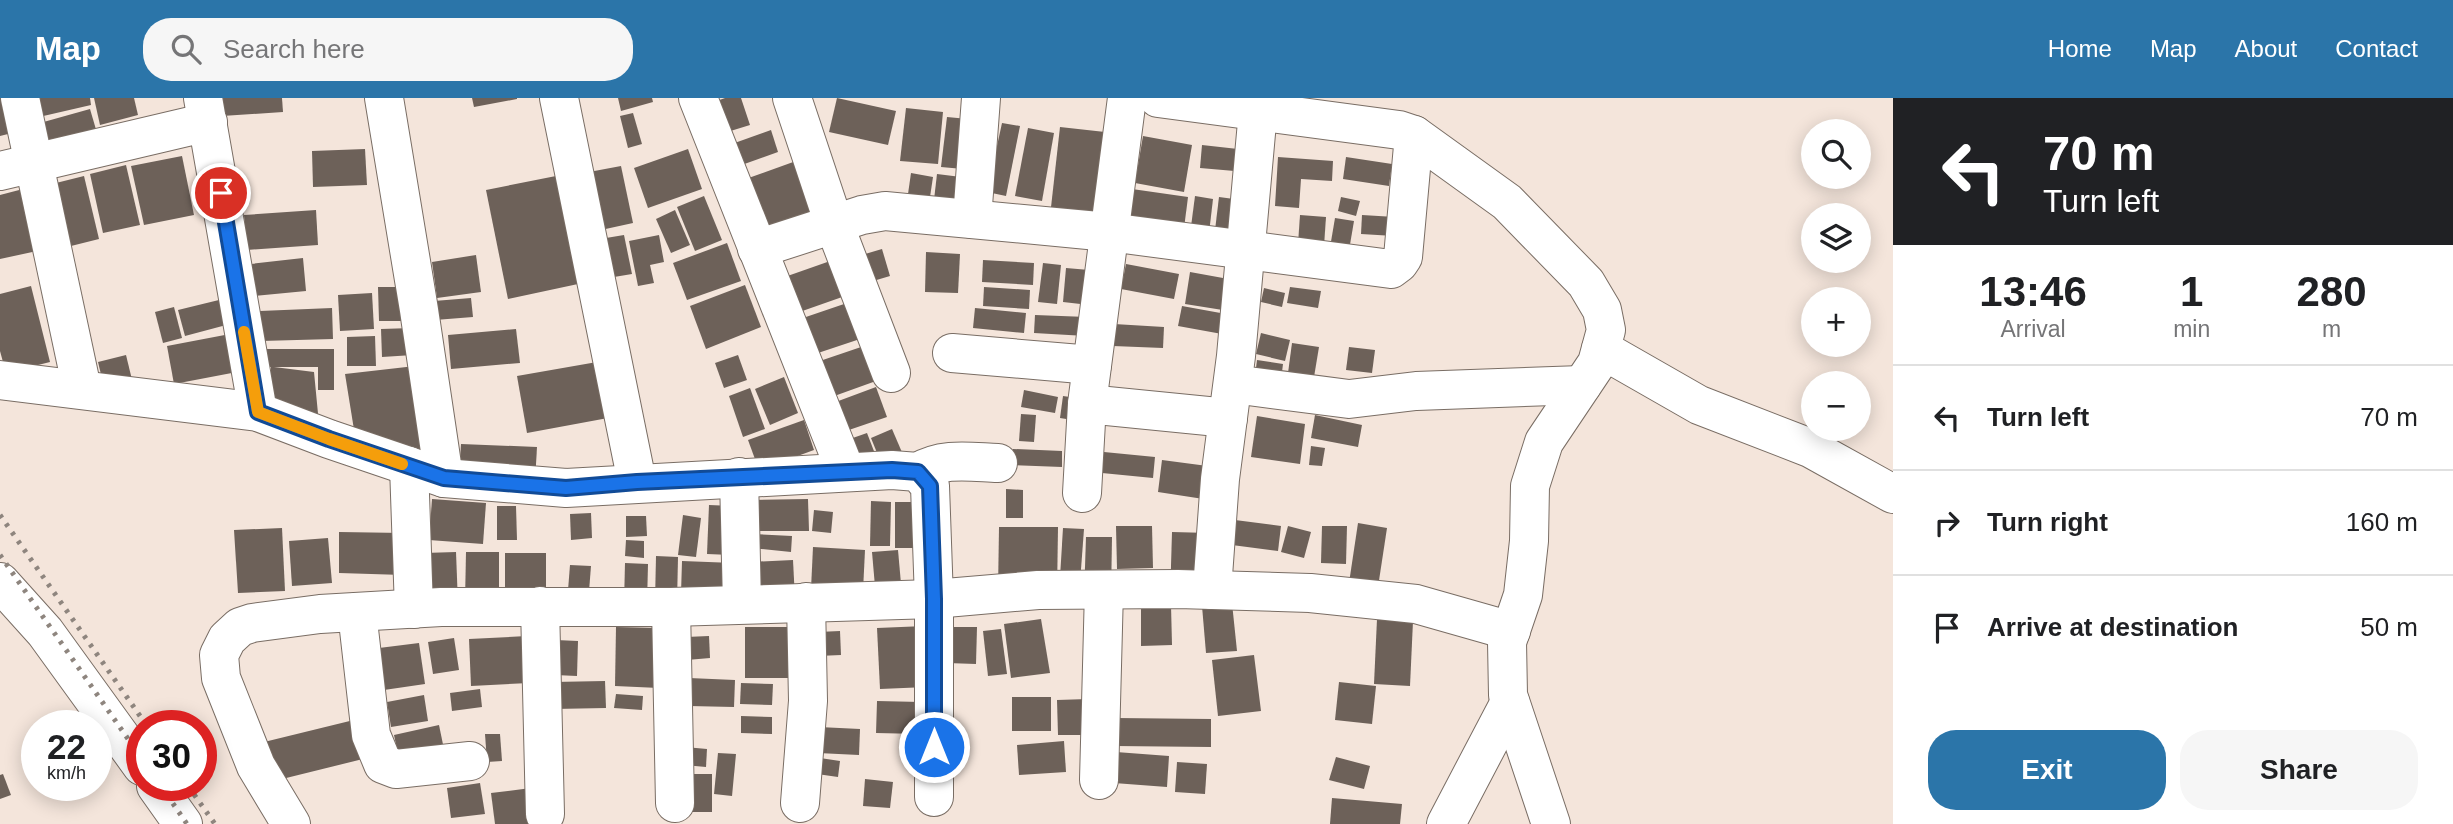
<!DOCTYPE html>
<html lang="en">
<head>
<meta charset="utf-8">
<style>
  body { margin:0; font-family:Helvetica,sans-serif; background:#f6f6f6; color:#202124; height:100vh; display:flex; flex-direction:column; font-size:26px; white-space:nowrap }
  * { box-sizing:border-box; margin:0 }
  p { font-size:23px; color:#757577 }
  .icon { flex:none; width:38px; height:38px; fill:none; stroke:currentColor; stroke-width:2; stroke-linecap:round; stroke-linejoin:round }
  .map { position:relative; flex:1; overflow:hidden }
  .drawer { display:flex; flex-direction:column; background:#fff; width:560px }
  .drawer>* { flex:none }
  .guide { background:#202124; color:#fff; overflow:hidden }
  .tools { position:absolute; left:1801px; top:21px; display:grid; gap:14px }
  .tools a { display:grid; place-items:center; width:70px; height:70px; border-radius:50%; background:#fff; box-shadow:0 4px 18px #0003; font-size:35px }
  .speed { position:absolute; left:21px; top:612px; display:flex; gap:14px; font-size:35px; font-weight:700; text-align:center }
  .speed>* { display:grid; place-content:center; width:91px; height:91px; border-radius:50%; background:#fff; box-shadow:0 4px 18px #0003; line-height:1 }
  .speed small { font-size:18px; font-weight:400 }
  .speed .limit { border:10px solid #d22; background:#fff; color:#111 }
  .pin { position:absolute; display:grid; place-items:center; width:60px; height:60px; color:#fff; margin:-30px; border:4px solid #fff; border-radius:50%; box-shadow:0 2px 7px #0007 }
  .me { position:absolute; width:77px; margin:-38px; rotate:0deg; stroke-linejoin:round; filter:drop-shadow(0 0 5px #0008) }
  .turn { display:flex; align-items:center; gap:24px; height:147px; padding:0 35px; font-size:32px }
  .turn .icon { width:91px; height:91px; stroke-width:2.5 }
  .turn b { display:block; font-size:49px; line-height:60px }
  .eta { display:flex; justify-content:space-evenly; align-items:center; height:119px; text-align:center }
  .eta b { font-size:42px; font-weight:700; line-height:49px }
  .primary-button { display:flex; gap:14px; margin-top:auto; padding:14px 35px }
  .primary-button a { flex:1; height:80px; border-radius:28px; background:#2b75a9; color:#fff; font-size:28px; font-weight:700; line-height:80px; text-align:center }
  .primary-button a+a { background:#f6f6f6; color:#202124 }
  ul { padding:0; list-style:none }
  li { display:flex; align-items:center; gap:21px; height:105px; padding:0 35px; border-top:2px solid #e0e0e0 }
  li div { flex:1 }
  li b { display:block; font-size:26px }
  li em { font-style:normal }
  header { display:flex; align-items:center; gap:42px; box-sizing:border-box; height:98px; padding:0 35px; background:#2b75a9; color:#fff }
  header strong { font-size:33px }
  nav { display:flex; gap:38px; margin-inline-start:auto; font-size:24px }
  .search { width:490px; height:63px; background:#f6f6f6; display:flex; align-items:center; gap:18px; box-sizing:border-box; padding:0 24px; border-radius:28px; color:#757577; font-size:26px }
  main { display:flex; flex:1; min-height:0 }
  .map>svg:first-child { display:block }
</style>
</head>
<body>
<header>
<strong>Map</strong>
<div class="search"><svg class="icon" aria-label="search" viewBox="0 0 24 24"><circle cx="10" cy="10" r="6"/><path d="M15 15l6 6"/></svg>Search here</div>
<nav><a>Home</a><a>Map</a><a>About</a><a>Contact</a></nav>
</header>
<main>
<div class="map">
<svg width="1893" height="726" viewBox="0 0 1893 726">
  <rect width="100%" height="100%" fill="#f4e5db"/>
  <g fill="#6d6159">
    <polygon points="0,0 4,0 12,35 0,38"/>
    <polygon points="35,0 90,0 91,7 39,19"/>
    <polygon points="94,0 134,0 138,17 100,27"/>
    <polygon points="221,0 282,0 283,14 222,18"/>
    <polygon points="472,0 517,0 517,1 474,9"/>
    <polygon points="618,0 652,0 653,4 621,13"/>
    <polygon points="725,0 741,0 750,27 724,35 714,4"/>
    <polygon points="837,0 896,13 888,47 829,34"/>
    <polygon points="906,10 943,14 938,66 900,63"/>
    <polygon points="90,11 102,52 52,66 40,25"/>
    <polygon points="633,15 642,46 628,50 620,18"/>
    <polygon points="947,19 968,21 963,71 941,69"/>
    <polygon points="1002,25 1020,28 1006,98 987,94"/>
    <polygon points="1060,29 1114,35 1102,142 1048,136"/>
    <polygon points="1028,30 1054,35 1042,103 1015,98"/>
    <polygon points="771,32 778,54 736,69 729,47"/>
    <polygon points="1143,38 1192,47 1184,94 1135,85"/>
    <polygon points="1202,47 1247,52 1246,74 1200,70"/>
    <polygon points="365,51 367,87 313,89 312,53"/>
    <polygon points="688,51 702,91 648,110 634,70"/>
    <polygon points="182,58 194,117 144,127 131,68"/>
    <polygon points="1278,59 1333,63 1332,83 1301,81 1299,110 1275,108"/>
    <polygon points="1346,59 1392,66 1389,88 1343,81"/>
    <polygon points="796,63 815,117 763,136 743,82"/>
    <polygon points="126,67 140,127 103,135 90,76"/>
    <polygon points="621,68 633,125 601,132 589,74"/>
    <polygon points="911,75 933,79 930,99 908,96"/>
    <polygon points="937,76 961,79 956,122 932,119"/>
    <polygon points="84,78 99,141 63,150 48,87"/>
    <polygon points="556,78 578,186 508,201 486,92"/>
    <polygon points="23,91 37,153 0,161 0,97"/>
    <polygon points="1132,91 1188,99 1180,162 1123,155"/>
    <polygon points="704,98 722,142 695,153 677,109"/>
    <polygon points="1195,98 1213,101 1206,161 1187,159"/>
    <polygon points="1219,99 1249,103 1212,157"/>
    <polygon points="1341,99 1360,103 1356,118 1338,113"/>
    <polygon points="316,112 318,147 247,152 244,117"/>
    <polygon points="675,112 690,147 671,155 656,121"/>
    <polygon points="1300,117 1326,119 1324,148 1298,146"/>
    <polygon points="1362,117 1395,119 1394,138 1361,136"/>
    <polygon points="1335,120 1354,123 1345,176 1326,173"/>
    <polygon points="624,137 632,176 608,180 600,141"/>
    <polygon points="659,137 664,164 650,167 654,185 638,188 629,143"/>
    <polygon points="727,145 741,183 687,202 673,165"/>
    <polygon points="882,151 890,178 863,186 855,159"/>
    <polygon points="926,154 960,156 958,195 925,194"/>
    <polygon points="476,157 481,194 437,200 432,164"/>
    <polygon points="303,160 306,193 245,199 242,167"/>
    <polygon points="833,162 845,198 791,217 779,181"/>
    <polygon points="983,162 1034,165 1033,187 982,184"/>
    <polygon points="1043,165 1061,167 1057,206 1038,204"/>
    <polygon points="1126,166 1179,176 1174,201 1121,191"/>
    <polygon points="1066,170 1101,173 1098,208 1063,204"/>
    <polygon points="1190,174 1234,182 1229,213 1185,206"/>
    <polygon points="745,187 761,229 706,251 690,208"/>
    <polygon points="31,188 50,264 6,275 0,253 0,196"/>
    <polygon points="378,189 406,189 407,223 379,223"/>
    <polygon points="984,189 1030,192 1029,211 983,208"/>
    <polygon points="1290,189 1321,193 1318,210 1287,205"/>
    <polygon points="1264,190 1285,195 1282,209 1261,204"/>
    <polygon points="372,195 374,231 340,233 338,197"/>
    <polygon points="471,200 473,219 435,222 434,203"/>
    <polygon points="223,201 230,226 185,238 178,212"/>
    <polygon points="847,205 860,241 812,257 800,221"/>
    <polygon points="1182,208 1226,216 1222,236 1178,228"/>
    <polygon points="174,209 182,240 163,245 155,214"/>
    <polygon points="332,210 333,241 261,243 260,213"/>
    <polygon points="975,210 1026,215 1024,235 973,230"/>
    <polygon points="1035,217 1087,219 1086,238 1034,235"/>
    <polygon points="1114,226 1164,229 1163,250 1113,248"/>
    <polygon points="412,230 413,257 382,259 381,231"/>
    <polygon points="516,231 520,265 451,271 448,237"/>
    <polygon points="1261,235 1290,242 1285,263 1256,256"/>
    <polygon points="230,236 237,274 174,286 167,248"/>
    <polygon points="375,238 376,268 347,268 347,239"/>
    <polygon points="1292,245 1319,249 1314,279 1288,275"/>
    <polygon points="864,248 876,283 826,301 814,265"/>
    <polygon points="1349,249 1375,252 1372,275 1346,272"/>
    <polygon points="265,251 334,251 334,292 318,292 318,269 274,269 314,274 319,326 269,314 271,269 265,269"/>
    <polygon points="126,257 134,290 106,297 98,264"/>
    <polygon points="738,257 747,282 724,290 715,265"/>
    <polygon points="1257,262 1283,266 1279,298 1253,294"/>
    <polygon points="597,264 608,320 527,335 517,278"/>
    <polygon points="424,267 436,361 356,344 345,276"/>
    <polygon points="784,279 798,315 770,327 755,291"/>
    <polygon points="876,289 887,319 843,334 833,305"/>
    <polygon points="750,290 765,331 743,339 729,298"/>
    <polygon points="1024,292 1058,299 1055,315 1021,309"/>
    <polygon points="1063,298 1083,301 1079,323 1060,320"/>
    <polygon points="1021,316 1036,317 1034,344 1019,343"/>
    <polygon points="1315,317 1362,327 1358,349 1311,340"/>
    <polygon points="1257,318 1305,326 1300,366 1251,359"/>
    <polygon points="804,322 814,352 759,372 748,342"/>
    <polygon points="892,331 910,373 888,382 871,340"/>
    <polygon points="867,335 882,374 861,381 847,342"/>
    <polygon points="461,346 537,349 535,384 459,381"/>
    <polygon points="1311,348 1325,350 1322,368 1309,367"/>
    <polygon points="1013,351 1062,353 1062,369 1012,367"/>
    <polygon points="1104,354 1155,359 1153,380 1102,375"/>
    <polygon points="1162,362 1215,369 1210,402 1158,394"/>
    <polygon points="1006,391 1023,392 1023,420 1006,420"/>
    <polygon points="432,401 486,405 483,446 429,442"/>
    <polygon points="808,401 809,433 751,433 751,402"/>
    <polygon points="871,403 891,404 890,448 870,448"/>
    <polygon points="895,404 921,404 920,450 895,450"/>
    <polygon points="709,407 733,408 731,457 707,456"/>
    <polygon points="497,408 516,408 517,442 497,442"/>
    <polygon points="814,412 833,414 831,435 812,433"/>
    <polygon points="591,415 592,440 571,442 570,416"/>
    <polygon points="683,417 701,420 696,459 678,457"/>
    <polygon points="626,418 646,418 647,438 626,439"/>
    <polygon points="1235,422 1281,428 1278,453 1232,447"/>
    <polygon points="1358,425 1387,430 1378,489 1349,485"/>
    <polygon points="1116,428 1152,428 1153,470 1117,471"/>
    <polygon points="1288,428 1311,434 1304,460 1281,454"/>
    <polygon points="1322,428 1347,428 1346,466 1321,465"/>
    <polygon points="999,429 1058,429 1057,495 998,494"/>
    <polygon points="282,430 285,493 238,495 234,432"/>
    <polygon points="1063,430 1084,431 1079,498 1059,496"/>
    <polygon points="339,434 404,435 403,477 339,475"/>
    <polygon points="1172,434 1210,435 1208,504 1170,502"/>
    <polygon points="752,436 792,438 791,454 751,450"/>
    <polygon points="1086,439 1112,439 1111,500 1084,499"/>
    <polygon points="328,440 332,485 292,488 289,443"/>
    <polygon points="626,442 644,443 644,460 625,458"/>
    <polygon points="813,449 865,452 863,493 811,491"/>
    <polygon points="898,452 902,497 876,500 872,454"/>
    <polygon points="456,454 458,506 426,508 424,455"/>
    <polygon points="466,454 499,454 499,504 465,504"/>
    <polygon points="505,455 546,455 546,503 505,502"/>
    <polygon points="656,458 678,459 677,505 655,504"/>
    <polygon points="793,462 795,501 750,503 748,464"/>
    <polygon points="682,463 734,465 732,498 681,496"/>
    <polygon points="625,465 648,466 647,506 624,506"/>
    <polygon points="570,467 591,468 588,506 567,505"/>
    <polygon points="1232,505 1237,553 1206,555 1202,508"/>
    <polygon points="1171,507 1172,547 1141,548 1141,508"/>
    <polygon points="1041,521 1050,575 1011,580 1004,526"/>
    <polygon points="1377,521 1413,523 1410,588 1374,586"/>
    <polygon points="925,528 927,589 880,591 877,530"/>
    <polygon points="616,529 660,530 659,590 615,588"/>
    <rect x="745" y="529" width="49" height="51"/>
    <polygon points="947,529 977,529 976,566 947,565"/>
    <polygon points="1001,531 1007,576 988,578 983,533"/>
    <polygon points="840,533 841,557 818,558 818,534"/>
    <polygon points="527,538 529,585 471,588 469,541"/>
    <polygon points="709,538 710,560 687,562 686,539"/>
    <polygon points="454,540 459,572 433,576 428,544"/>
    <polygon points="556,542 578,543 577,578 555,577"/>
    <polygon points="419,545 425,586 384,592 379,550"/>
    <polygon points="1254,557 1261,613 1218,618 1212,562"/>
    <polygon points="689,580 735,582 734,609 689,608"/>
    <polygon points="605,583 606,610 554,611 553,584"/>
    <polygon points="1339,584 1376,588 1372,626 1335,622"/>
    <polygon points="741,585 773,586 772,607 740,606"/>
    <polygon points="480,591 482,609 452,613 450,595"/>
    <polygon points="616,596 643,598 642,612 614,610"/>
    <polygon points="424,597 428,623 391,629 387,604"/>
    <rect x="1012" y="599" width="39" height="34"/>
    <polygon points="1088,601 1089,637 1058,637 1057,602"/>
    <polygon points="877,603 921,604 920,636 876,635"/>
    <polygon points="741,618 772,619 772,636 741,635"/>
    <polygon points="362,620 371,659 270,684 260,645"/>
    <polygon points="1116,620 1211,621 1211,649 1115,648"/>
    <polygon points="439,627 446,661 401,670 394,637"/>
    <polygon points="819,629 860,631 859,657 818,655"/>
    <polygon points="485,636 500,636 502,663 487,664"/>
    <polygon points="1064,643 1066,674 1019,677 1017,647"/>
    <polygon points="685,649 707,651 706,669 684,667"/>
    <polygon points="1116,654 1169,658 1167,689 1114,685"/>
    <polygon points="718,655 736,656 732,698 714,696"/>
    <polygon points="1336,659 1370,668 1364,691 1329,682"/>
    <polygon points="820,660 840,663 838,679 817,676"/>
    <polygon points="1177,664 1207,666 1205,696 1175,694"/>
    <polygon points="3,676 11,697 0,701 0,677"/>
    <polygon points="678,676 712,676 712,714 677,714"/>
    <polygon points="865,681 893,684 890,710 863,708"/>
    <polygon points="480,685 485,716 451,720 447,690"/>
    <polygon points="531,690 536,726 495,726 491,695"/>
    <polygon points="1332,700 1402,706 1400,726 1330,726"/>
  </g>
  <g fill="none" stroke-linecap="round" stroke-linejoin="round">
    <defs>
      <g id="minor">
        <polyline points="20,0 82,291"/>
        <polyline points="203,0 258,314"/>
        <polyline points="384,0 419,212 444,380"/>
        <polyline points="559,0 637,384"/>
        <polyline points="698,0 846,374"/>
        <polyline points="792,0 834,126 891,275"/>
        <polyline points="1158,0 1399,32 1414,37 1507,104 1586,185 1602,212 1606,232 1597,265 1544,344 1530,388 1529,443 1523,497 1507,544 1508,597 1551,726"/>
        <polyline points="0,73 208,24"/>
        <polyline points="972,121 981,0"/>
        <polyline points="757,151 862,117 885,113 1109,134 1391,171 1399,165 1403,159 1414,37"/>
        <polyline points="1601,251 1699,307 1810,350 1893,396"/>
        <polyline points="952,255 1092,267"/>
        <polyline points="0,282 258,314 329,341 444,380 566,390 892,372 918,374 930,388 934,501 934,699"/>
        <polyline points="1233,286 1349,301 1416,293 1582,287"/>
        <polyline points="1087,306 1228,320"/>
        <polyline points="409,368 414,511"/>
        <path d="M918,374C943,359 970,364 998,365"/>
        <polyline points="739,379 742,506"/>
        <polyline points="1082,395 1087,306 1127,0"/>
        <polyline points="0,484 45,534 142,668"/>
        <polyline points="1212,492 1220,381 1236,258 1258,13"/>
        <polyline points="540,508 545,716"/>
        <polyline points="671,509 675,705"/>
        <polyline points="357,514 371,637 383,666 396,671 470,663"/>
        <polyline points="1099,682 1104,492"/>
        <polyline points="156,688 183,726"/>
        <polyline points="800,705 808,603 806,504"/>
        <polyline points="291,726 256,668 221,580 219,557 227,541 240,529 252,525 320,516 441,509 671,509 934,501 1038,492 1178,491 1310,495 1416,506 1511,533"/>
        <polyline points="1446,726 1510,604"/>
      </g>
    </defs>
    <use href="#minor" stroke="#796d64" stroke-width="40"/>
    <use href="#minor" stroke="#fff" stroke-width="38"/>
    <g stroke="#8e857e" stroke-width="5" stroke-dasharray="3.5 7" stroke-linecap="butt">
      <polyline points="0,417 147,628"/>
      <polyline points="0,457 142,661"/>
      <polyline points="161,688 187,726"/>
      <polyline points="188,688 215,726"/>
    </g>
  </g>
  <g fill="none" stroke-linecap="round" stroke-linejoin="round">
    <defs>
      <polyline id="route" points="221,95 258,314 329,341 444,380 566,390 637,384 892,372 918,374 930,388 934,501 934,649"/>
    </defs>
    <use href="#route" stroke="#114b97" stroke-width="18"/>
    <use href="#route" stroke="#1a73e8" stroke-width="12"/>
    <polyline stroke="#f59e0b" stroke-width="12" points="244,234 258,314 329,341 402,366"/>
  </g>
</svg>
<div class="tools">
<a><svg class="icon" aria-label="search" viewBox="0 0 24 24"><circle cx="10" cy="10" r="6"/><path d="M15 15l6 6"/></svg></a>
<a><svg class="icon" aria-label="layers" viewBox="0 0 24 24"><path d="M12 4l9 5-9 5-9-5zM3 14l9 5 9-5"/></svg></a>
<a>+</a>
<a>−</a>
</div>
<div class="speed"><div>22<small>km/h</small></div><div class="limit">30</div></div>
<div class="pin" style="left:221px;top:95px;background:#d93025"><svg class="icon" aria-label="arrive" viewBox="0 0 24 24"><path d="M6 21V4h12l-3 4 3 4H6"/></svg></div>
<svg class="me" style="left:934px;top:649px" viewBox="-20 -20 40 40"><circle r="17" fill="#1a73e8" stroke="#fff" stroke-width="3"/><path d="M0-11L8 9 0 5-8 9z" fill="#fff"/></svg>
</div>
<section class="drawer">
<div class="guide">
<div class="turn"><svg class="icon" aria-label="left" viewBox="0 0 24 24"><path d="M17 20v-9H6M10 6l-5 5 5 5"/></svg><div><b>70 m</b>Turn left</div></div>
</div>
<div class="eta">
<div><b>13:46</b><p>Arrival</p></div>
<div><b>1</b><p>min</p></div>
<div><b>280</b><p>m</p></div>
</div>
<ul>
<li><svg class="icon" aria-label="left" viewBox="0 0 24 24"><path d="M17 20v-9H6M10 6l-5 5 5 5"/></svg><div><b>Turn left</b></div><em>70 m</em></li>
<li><svg class="icon" aria-label="right" viewBox="0 0 24 24"><path d="M7 20v-9h11M14 6l5 5-5 5"/></svg><div><b>Turn right</b></div><em>160 m</em></li>
<li><svg class="icon" aria-label="arrive" viewBox="0 0 24 24"><path d="M6 21V4h12l-3 4 3 4H6"/></svg><div><b>Arrive at destination</b></div><em>50 m</em></li>
</ul>
<div class="primary-button"><a>Exit</a><a>Share</a></div>
</section>
</main>
</body>
</html>
